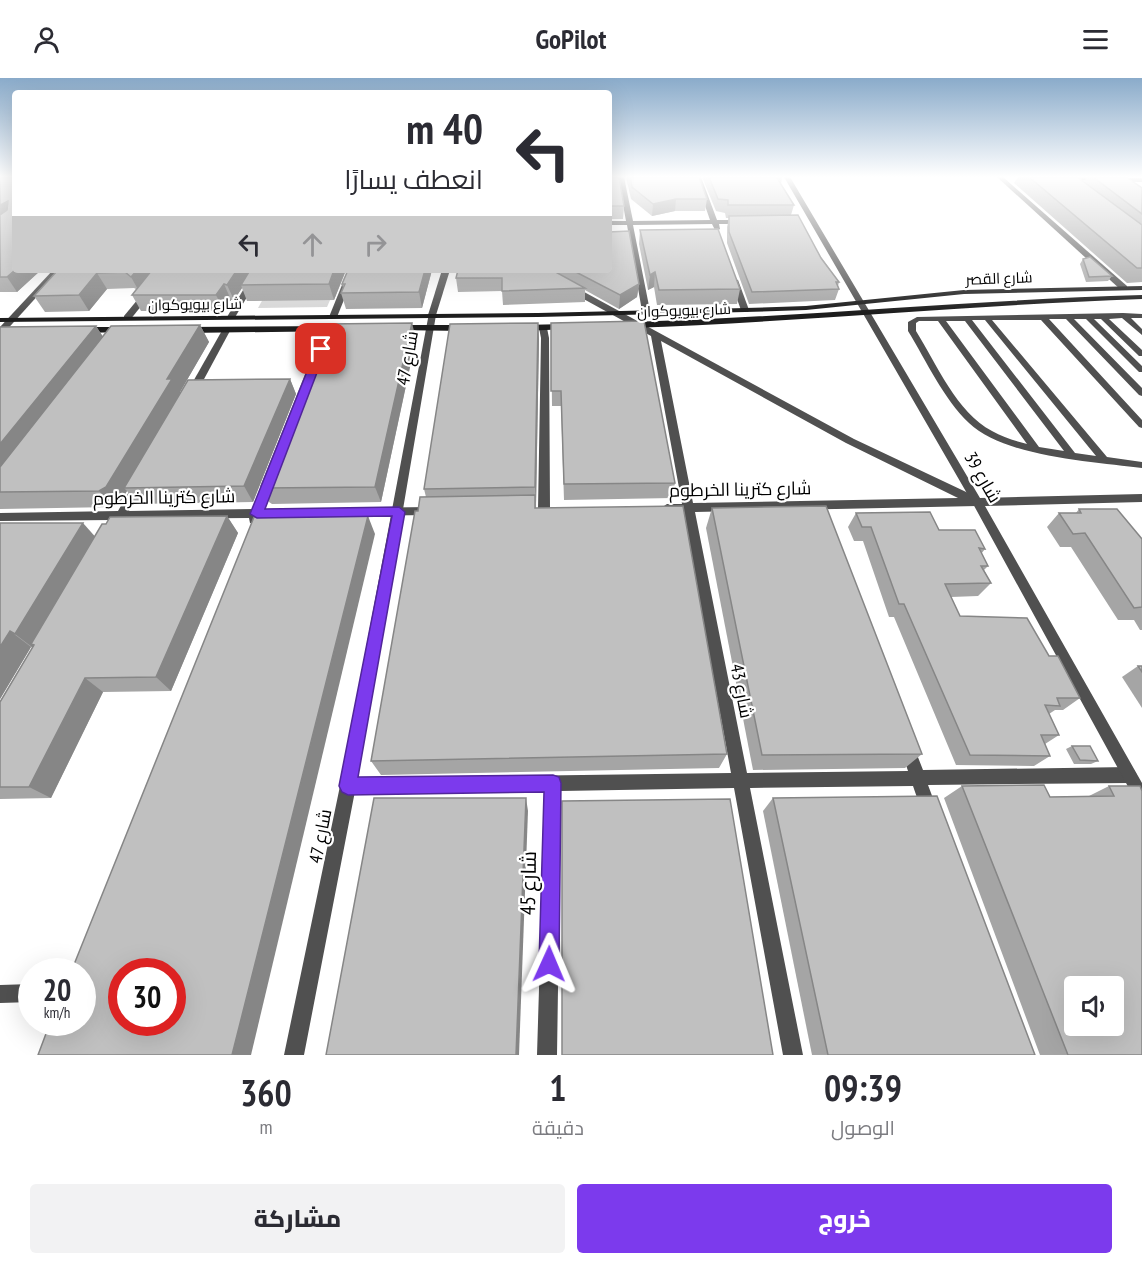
<!DOCTYPE html>
<html lang="ar">
<head>
<meta charset="utf-8">
<style>
  body { margin:0; font-family:"PT Sans Narrow",Cairo,sans-serif; background:#f2f2f3; color:#2b2b33; direction:rtl; height:100vh; display:flex; flex-direction:column; font-size:22px; white-space:nowrap }
  * { box-sizing:border-box; margin:0 }
  p { font-size:20px; color:#7c7c81 }
  .icon { flex:none; width:33px; height:33px; fill:none; stroke:currentColor; stroke-width:2; stroke-linecap:round; stroke-linejoin:round }
  .map { position:relative; height:977px; overflow:hidden; direction:ltr }
  .drawer { display:flex; flex-direction:column; background:#fff; flex:1 }
  .drawer>* { flex:none }
  .guide { position:absolute; left:12px; top:12px; width:600px; height:183px; border-radius:6px; box-shadow:0 6px 24px #0002; direction:rtl; background:#fff; color:#2b2b33; overflow:hidden }
  .tools { position:absolute; left:1064px; top:898px; display:grid; gap:12px }
  .tools a { display:grid; place-items:center; width:60px; height:60px; border-radius:6px; background:#fff; box-shadow:0 6px 24px #0002; font-size:30px }
  .speed { position:absolute; left:18px; top:880px; display:flex; gap:12px; font-size:30px; font-weight:700; text-align:center }
  .speed>* { display:grid; place-content:center; width:78px; height:78px; border-radius:50%; background:#fff; box-shadow:0 6px 24px #0002; line-height:1 }
  .speed small { font-size:15px; font-weight:400 }
  .speed .limit { border:9px solid #d22; background:#fff; color:#111 }
  .pin { position:absolute; display:grid; place-items:center; width:51px; height:51px; color:#fff; margin:-26px; border-radius:12px; box-shadow:0 3px 9px #0006 }
  .me { position:absolute; width:66px; margin:-33px; rotate:1deg; stroke-linejoin:round; filter:drop-shadow(0 0 4px #0008) }
  .turn { display:flex; align-items:center; gap:21px; height:126px; padding:0 30px; font-size:27px }
  .turn .icon { width:78px; height:78px; stroke-width:2.5 }
  .turn b { display:block; font-size:42px; line-height:51px }
  .lanes { display:flex; align-items:center; height:57px; padding:0 30px; background:#0003; justify-content:center; gap:30px; direction:ltr }
  .lanes .off { opacity:.35 }
  .eta { display:flex; justify-content:space-evenly; align-items:center; height:102px; text-align:center }
  .eta b { font-size:36px; font-weight:800; line-height:42px }
  .action { display:flex; gap:12px; margin-top:auto; padding:12px 30px }
  .action a { flex:1; height:69px; border-radius:6px; background:#7c3aed; color:#fff; font-size:24px; font-weight:800; line-height:69px; text-align:center }
  .action a+a { background:#f2f2f3; color:#2b2b33 }
  header { display:flex; justify-content:space-between; align-items:center; height:78px; padding:0 30px; background:#fff; font-size:27px; font-weight:800 }
  .map>svg:first-child { display:block }
</style>
</head>
<body>
<header><svg class="icon" aria-label="menu" viewBox="0 0 24 24"><path d="M4 6h16M4 12h16M4 18h16"/></svg>GoPilot<svg class="icon" aria-label="person" viewBox="0 0 24 24"><circle cx="12" cy="8" r="4"/><path d="M4 21q1-7 8-7t8 7"/></svg></header>
<div class="map">
<svg width="1142" height="977" viewBox="0 0 1142 977">
  <rect width="100%" height="100%" fill="#fff"/>
  <polygon fill="#d7d7d7" points="279,192 343,192 327,229 258,230"/>
  <g fill="none" stroke-linecap="round" stroke-linejoin="round">
    <path fill="#505050" fill-rule="evenodd" d="M1123,235L1142,236V240H1131L1142,251V257L1122,240L1109,241L1142,272V278H1139L1101,241H1094L1142,288V294H1139L1086,241H1074L1142,310V318L1139,317L1066,241H1049L1142,342V350L1139,349L1041,242H992L1107,379L1142,384V390C1095,384 1004,379 969,345C943,320 927,284 908,253V244L917,239ZM972,242H985L1096,378L1075,375ZM919,243H938L1027,366C1015,363 1003,359 992,353C957,335 936,285 916,253V245ZM946,243H965L1064,373L1039,369Z"/>
    <g fill="#505050" fill-rule="evenodd">
      <polygon points="618,99 624,99 633,143 710,142 695,99 701,99 717,142 743,142 746,144 743,146 719,146 720,151 717,153 715,152 712,146 633,147 650,233 646,235 642,233 627,147 609,147 609,143 626,143"/>
      <polygon points="997,99 1003,99 1127,208 1127,212 1121,212"/>
      <polygon points="1066,99 1142,100 1142,104 1064,102"/>
      <polygon points="162,192 170,192 130,242 124,242 124,238"/>
      <polygon points="255,192 263,192 234,241 228,241 227,239"/>
      <polygon points="348,192 356,192 337,239 330,241 329,239"/>
      <polygon points="442,192 450,192 436,237 432,239 428,237"/>
      <polygon points="731,200 738,202 749,232 748,234 741,232 730,202"/>
      <path d="M569,209H575L854,361L981,421L983,424L977,428L695,434L747,695L908,693L900,669L902,664L907,662L912,664L923,692L1129,689L1134,692L1137,697L1134,702L1129,705L928,707L937,731L935,737L929,739L923,737L913,708L750,710L803,977H783L734,710L561,713L557,977H537L545,713L348,716L343,713L340,708L343,703L348,700L731,695L683,434H667L661,430L667,426H682L651,258L569,213ZM661,263L846,365L958,420L693,425Z"/>
      <polygon points="543,247 547,250 549,260 550,431 544,435 538,431 541,260 539,250"/>
      <polygon points="224,249 231,251 196,316 194,318 188,318 186,316"/>
      <polygon points="271,396 276,400 264,431 431,429 437,433 431,437 261,439 258,445 250,445 249,440 125,441 122,446 114,446 113,442 0,443 0,435 118,433 135,403 139,402 144,406 129,433 253,431 266,400"/>
      <polygon points="32,906 32,924 0,925 0,907"/>
    </g>
    <g fill="#505050" fill-rule="evenodd">
      <polygon points="784,99 790,99 980,420 1142,416 1142,424 985,428 1142,705 1142,728 1137,725 972,424"/>
      <polygon points="53,192 61,192 3,256 0,257 0,249"/>
      <polygon points="429,235 436,237 356,708 304,977 284,977 340,708"/>
    </g>
    <g fill="#1d1d1d" fill-rule="evenodd">
      <polygon points="1142,208 1142,212 964,216 806,232 745,234 538,239 0,244 0,240 538,235 745,230 806,228 964,212"/>
      <path d="M1142,217V221C971,227 802,244 631,250L627,247L631,244C802,239 971,222 1142,217Z"/>
      <polygon points="566,246 570,249 569,251 523,253 519,250 523,247"/>
      <polygon points="397,247 464,247 468,250 464,253 394,252 394,248"/>
      <polygon points="341,248 344,249 344,253 187,255 183,252 187,249"/>
      <polygon points="122,249 125,250 125,254 82,255 78,252 82,249"/>
    </g>
  </g>
  <g fill="#a5a5a5">
    <polygon points="0,99 15,192 41,192 17,214 0,214"/>
    <polygon points="609,99 624,128 623,141 609,141"/>
    <polygon points="626,99 699,99 707,121 705,133 675,133 652,138 631,121"/>
    <polygon points="702,99 782,99 781,106 794,127 791,137 839,204 838,208 839,211 835,222 749,226 727,165 727,149 729,140 726,140 725,135 716,133"/>
    <polygon points="1018,99 1077,99 1084,104 1087,99 1126,99 1142,110 1142,204 1127,205 1014,105"/>
    <polygon points="640,152 740,211 737,226 657,227 654,209 648,212 639,166"/>
    <polygon points="1083,181 1112,198 1108,203 1086,204 1080,186"/>
    <polygon points="58,192 346,192 334,222 247,223 242,210 234,222 231,222 224,233 141,233 132,217 136,211 134,210 107,211 89,233 45,234 34,218"/>
    <polygon points="432,192 422,230 346,231 341,215 343,210 342,206"/>
    <polygon points="458,192 609,192 639,206 637,219 619,231 585,212 585,224 503,227 502,213 458,214 456,200"/>
    <polygon points="538,245 539,261 536,430 727,676 719,690 381,697 371,683 418,433 426,419 424,411"/>
    <polygon points="551,245 675,405 672,420 564,422 561,328 552,328"/>
    <polygon points="200,247 209,264 180,314 180,315 290,301 296,316 253,424 137,426 127,413 119,426 113,429 0,431 0,249 96,248 103,259"/>
    <polygon points="416,261 381,424 272,426 269,424 261,408"/>
    <polygon points="712,430 922,676 905,690 753,692 706,450"/>
    <polygon points="1079,431 1142,461 1142,552 1140,552 1134,542 1118,542 1071,469 1060,469 1047,449 1059,435 1076,435"/>
    <polygon points="856,435 939,452 985,471 981,476 988,488 984,492 991,505 978,518 951,519 960,538 1049,578 1080,620 1063,632 1055,632 1049,636 1059,657 1045,666 1050,678 1034,688 956,687 894,539 889,539 863,463 854,463 848,449"/>
    <polygon points="227,438 238,455 171,613 103,614 51,720 0,721 0,624 33,570 31,569 0,621 0,445 95,458"/>
    <polygon points="1138,588 1142,588 1142,630 1122,599"/>
    <polygon points="1072,668 1098,683 1091,686 1074,686 1066,671"/>
    <polygon points="962,708 1050,719 1089,718 1109,708 1140,708 1142,977 1040,977 944,720"/>
    <polygon points="773,720 1035,977 812,977 763,733"/>
  </g>
  <g fill="#868686">
    <polygon points="782,99 780,110 777,100"/>
    <polygon points="676,121 675,133 652,138 653,126"/>
    <polygon points="8,123 15,134 0,146 0,127"/>
    <polygon points="15,192 41,192 17,214 7,199"/>
    <polygon points="137,192 159,192 140,215 131,199"/>
    <polygon points="237,192 254,192 241,207 242,210 234,222 227,207"/>
    <polygon points="334,192 346,192 334,222 329,206"/>
    <polygon points="425,192 432,192 422,230 419,214"/>
    <polygon points="655,194 654,209 648,212 650,197"/>
    <polygon points="97,195 107,211 89,233 79,217"/>
    <polygon points="224,206 231,222 224,233 216,217"/>
    <polygon points="639,206 637,219 619,231 620,217"/>
    <polygon points="412,245 416,261 381,424 375,409"/>
    <polygon points="538,245 539,261 536,425 535,409"/>
    <polygon points="200,247 209,264 180,314 182,318 124,410 127,413 119,426 113,429 99,413"/>
    <polygon points="96,248 107,265 0,403 0,366"/>
    <polygon points="290,301 296,316 253,424 244,408"/>
    <polygon points="227,438 238,455 171,613 156,599"/>
    <polygon points="368,438 375,456 251,977 232,977"/>
    <polygon points="83,445 99,463 36,572 15,556"/>
    <polygon points="10,553 31,569 0,621 0,569"/>
    <polygon points="85,600 103,614 51,720 29,709"/>
    <polygon points="526,720 528,733 519,977 516,977"/>
  </g>
  <g fill="#c0c0c0" stroke="#868686" stroke-width="1.5" fill-rule="evenodd">
    <polygon points="0,99 15,99 15,192 7,199 0,199 0,137 7,132 8,123 0,127"/>
    <polygon points="609,99 619,99 624,128 610,128 609,130"/>
    <polygon points="630,99 699,99 707,121 676,121 653,126 632,109"/>
    <polygon points="709,99 781,99 777,100 794,127 728,127 728,122 718,121"/>
    <polygon points="1029,99 1077,99 1142,147 1142,190 1137,190"/>
    <polygon points="1093,99 1126,99 1142,110 1142,136"/>
    <polygon points="798,137 821,180 839,204 836,204 839,211 752,214 729,154 729,138"/>
    <polygon points="718,151 740,211 659,212 655,194 650,197 640,152"/>
    <polygon points="629,153 639,206 620,217 572,192 609,192 609,154"/>
    <polygon points="1090,179 1112,198 1089,199 1083,181"/>
    <polygon points="58,192 137,192 131,199 125,194 97,195 79,217 34,218"/>
    <polygon points="152,192 237,192 227,207 224,206 216,217 132,217"/>
    <polygon points="250,192 334,192 329,206 241,207"/>
    <polygon points="348,192 425,192 419,214 341,215 345,206 342,206"/>
    <polygon points="458,192 552,192 585,210 502,213 502,200 456,200"/>
    <polygon points="644,243 675,405 564,406 561,313 551,313 551,245"/>
    <polygon points="412,245 375,409 263,410 261,408 326,246"/>
    <polygon points="538,245 535,409 424,411 450,246"/>
    <polygon points="200,247 167,301 172,301 106,409 99,413 0,414 0,389 111,248"/>
    <polygon points="96,248 0,366 0,249"/>
    <polygon points="290,301 244,408 124,410 188,302"/>
    <polygon points="535,417 535,430 683,428 727,676 371,683 415,433 418,433 420,419"/>
    <polygon points="826,428 922,676 762,677 712,430"/>
    <polygon points="1079,431 1117,431 1142,461 1142,529 1134,530 1085,455 1073,456 1059,435 1081,435"/>
    <polygon points="930,434 939,452 975,452 985,471 979,470 988,488 981,488 991,505 945,506 960,538 1027,540 1049,578 1058,578 1080,620 1057,620 1060,628 1045,627 1059,657 1041,657 1050,678 970,677 904,526 899,526 871,449 862,449 856,435"/>
    <polygon points="227,438 156,599 85,600 29,709 0,709 0,624 34,567 31,566 102,446 106,446 110,439"/>
    <path d="M368,438L232,977H38L50,945H82V894H71L254,439ZM122,894H172V945H122Z"/>
    <polygon points="0,445 83,445 15,556 10,553 0,569"/>
    <polygon points="1138,588 1142,588 1142,594"/>
    <polygon points="1072,668 1090,668 1098,683 1080,682"/>
    <path d="M1044,707L1050,719L1114,718L1109,708H1140L1142,713V977H1068L962,708ZM1074,909H1113V948H1074Z"/>
    <polygon points="937,718 1035,977 828,977 773,720"/>
    <polygon points="374,720 526,720 516,977 326,977"/>
    <polygon points="730,721 773,977 562,977 562,723"/>
  </g>
  <linearGradient id="sky" x2="0" y2="1"><stop stop-color="#8aabca"/><stop offset="0.42" stop-color="#fff"/><stop offset="1" stop-color="#fff" stop-opacity="0"/></linearGradient>
  <rect width="1142" height="235" fill="url(#sky)"/>
  <polygon fill="#7c3aed" stroke="#51269a" stroke-width="1.5" points="321,268 326,271 265,431 399,429 405,434 358,699 553,697 559,699 561,705 559,886 556,894 549,897 542,894 539,886 544,714 348,717 342,714 339,708 392,438 257,440 250,436 316,271"/>
  <g text-anchor="middle" dominant-baseline="central" stroke-width="4.5" stroke-linejoin="round" paint-order="stroke">
    <g font-size="15" fill="#000" stroke="#fff">
      <text transform="translate(999 200) rotate(-2)">شارع القصر</text>
      <text transform="translate(195 226) rotate(-1)">شارع بيويوكوان</text>
      <text transform="translate(684 232) rotate(-2)">شارع بيويوكوان</text>
    </g>
    <g font-size="18" fill="#000" stroke="#fff">
      <text transform="translate(407 280) rotate(-80)">شارع 47</text>
      <text transform="translate(983 399) rotate(60)">شارع 39</text>
      <text transform="translate(740 411) rotate(-1)">شارع كترينا الخرطوم</text>
      <text transform="translate(164 419) rotate(-1)">شارع كترينا الخرطوم</text>
      <text transform="translate(742 613) rotate(79)">شارع 43</text>
      <text transform="translate(320 758) rotate(-79)">شارع 47</text>
    </g>
    <g font-size="21" fill="#000" stroke="#fff">
      <text transform="translate(528 805) rotate(-89)">شارع 45</text>
    </g>
  </g>
</svg>
<div class="tools">
<a><svg class="icon" aria-label="sound" viewBox="0 0 24 24"><path d="M4 9h4l5-4v14l-5-4H4zM17 9q2 3 0 6"/></svg></a>
</div>
<div class="speed"><div>20<small>km/h</small></div><div class="limit">30</div></div>
<div class="pin" style="left:321px;top:271px;background:#d93025"><svg class="icon" aria-label="arrive" viewBox="0 0 24 24"><path d="M6 21V4h12l-3 4 3 4H6"/></svg></div>
<svg class="me" style="left:549px;top:886px" viewBox="-20 -20 40 40"><path d="M0-17L14 15 0 8-14 15z" fill="#7c3aed" stroke="#fff" stroke-width="4"/></svg>
<div class="guide">
<div class="turn"><svg class="icon" aria-label="left" viewBox="0 0 24 24"><path d="M17 20v-9H6M10 6l-5 5 5 5"/></svg><div><b>40 m</b>انعطف يسارًا</div></div>
<div class="lanes"><svg class="icon" aria-label="left" viewBox="0 0 24 24"><path d="M17 20v-9H6M10 6l-5 5 5 5"/></svg><svg class="icon off" aria-label="ahead" viewBox="0 0 24 24"><path d="M12 20V5M6 11l6-6 6 6"/></svg><svg class="icon off" aria-label="right" viewBox="0 0 24 24"><path d="M7 20v-9h11M14 6l5 5-5 5"/></svg></div>
</div>
</div>
<section class="drawer">
<div class="eta">
<div><b>09:39</b><p>الوصول</p></div>
<div><b>1</b><p>دقيقة</p></div>
<div><b>360</b><p>m</p></div>
</div>
<div class="action"><a>خروج</a><a>مشاركة</a></div>
</section>
</body>
</html>
